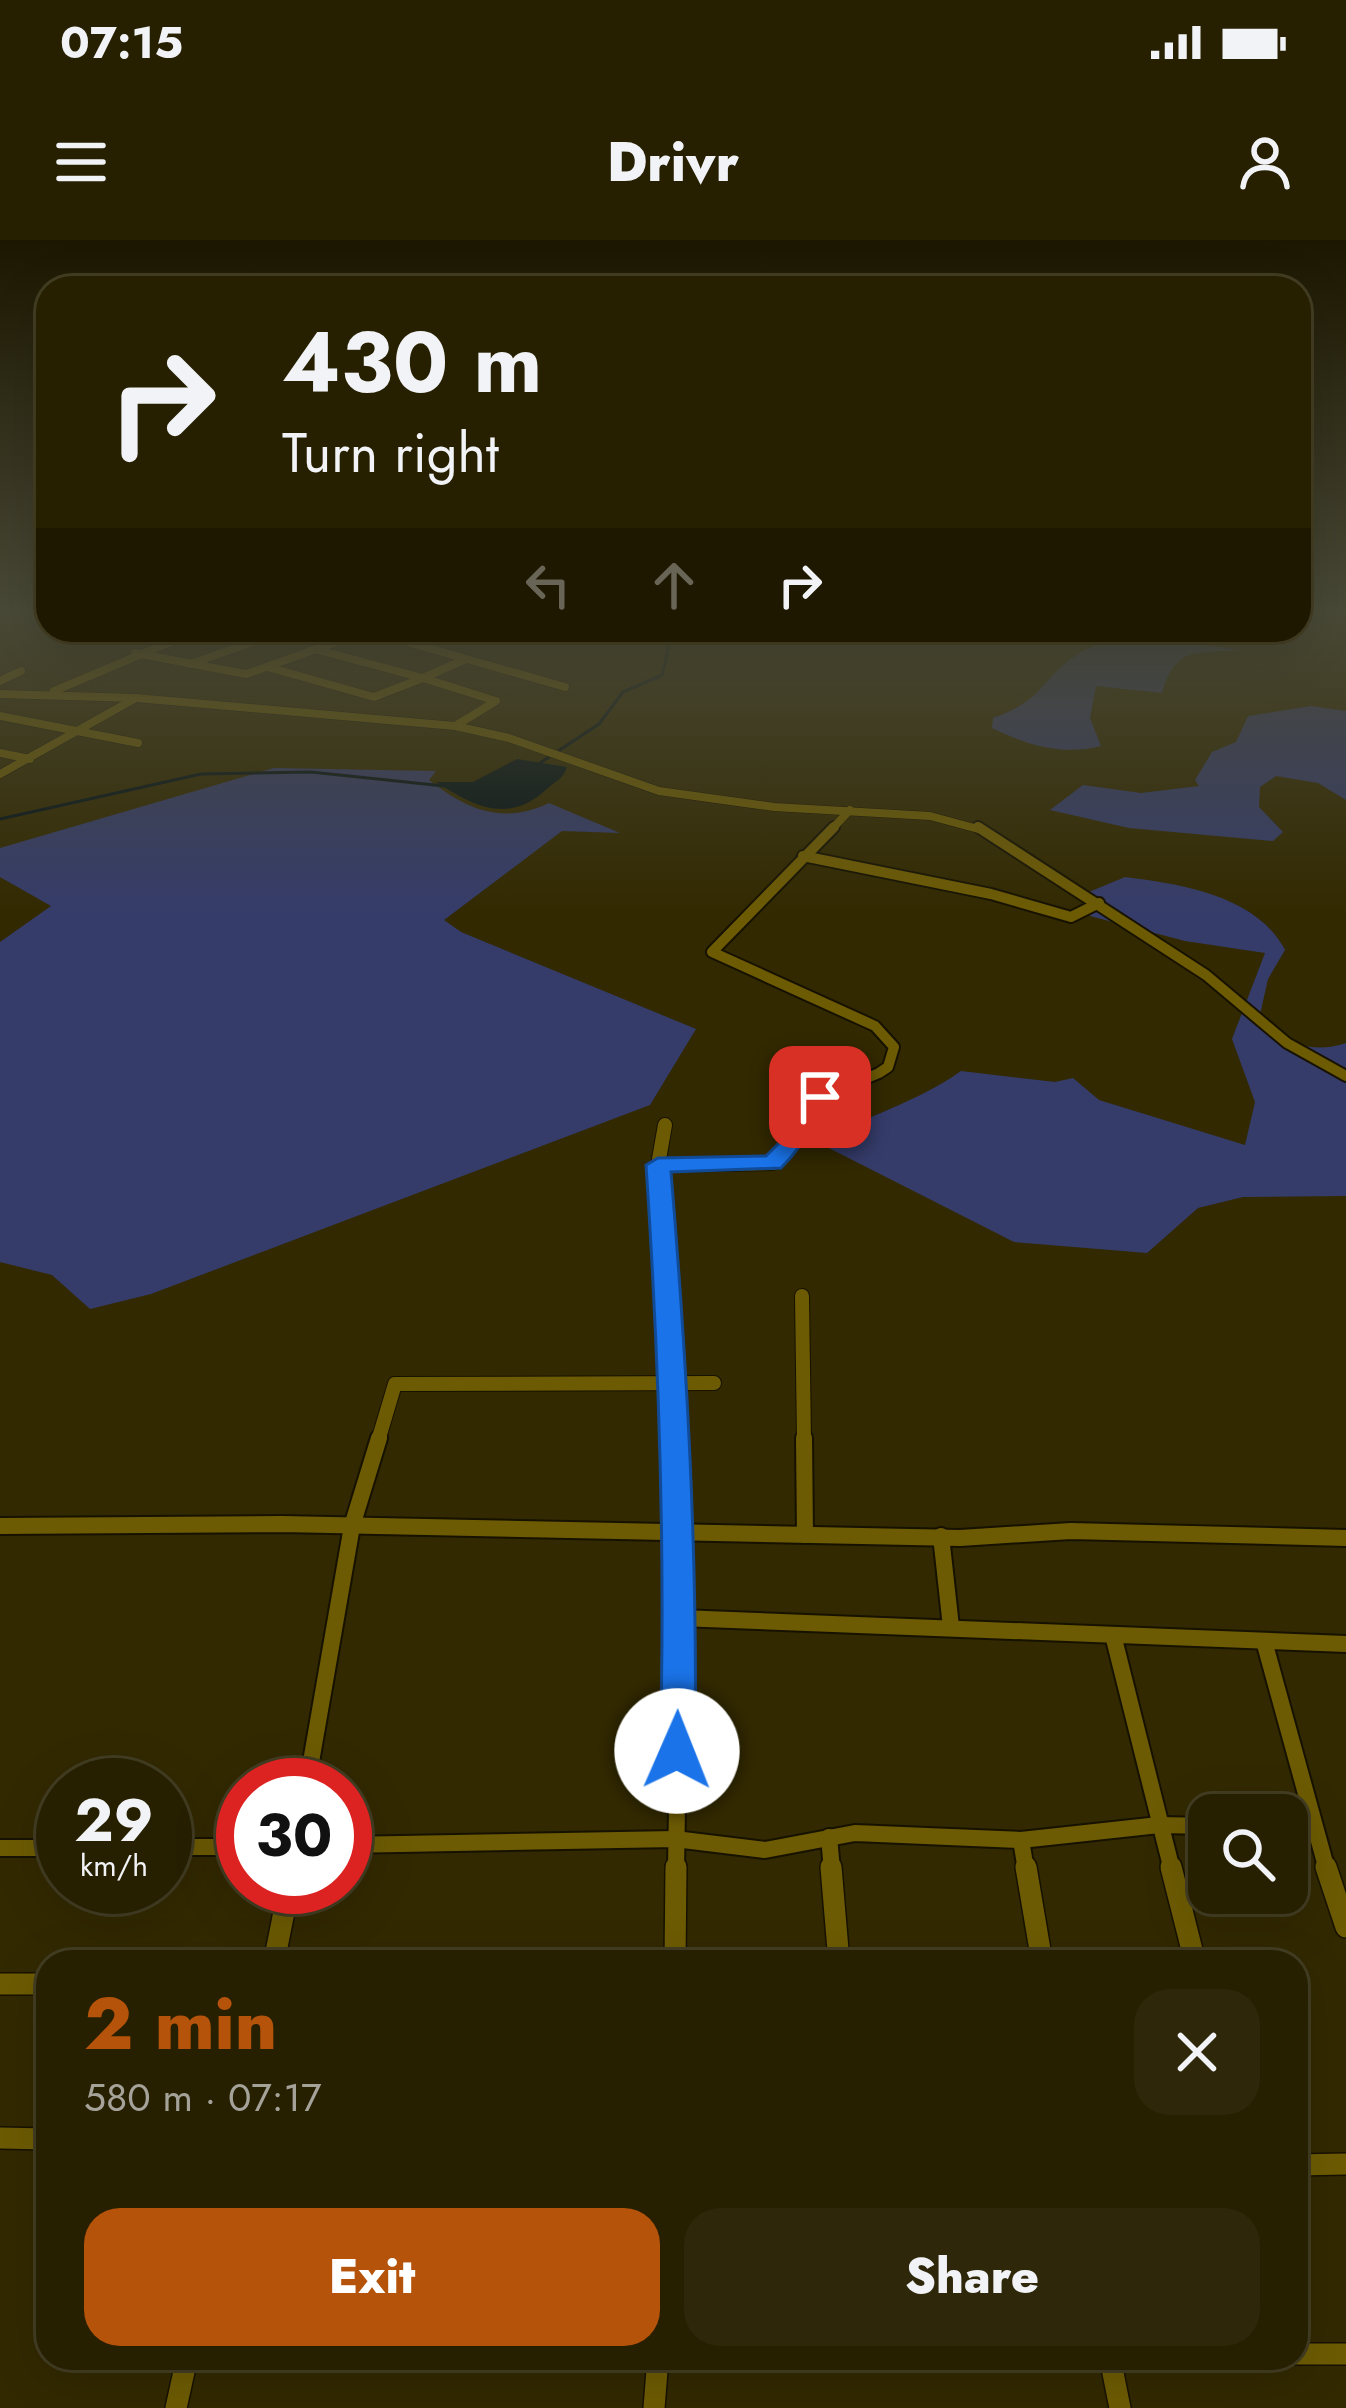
<!DOCTYPE html>
<html lang="en">
<head>
<meta charset="utf-8">
<style>
  body { margin:0; font-family:Jost,sans-serif; background:#2e270a; color:#f1f3f6; height:100vh; display:flex; flex-direction:column; font-size:45px; white-space:nowrap }
  * { box-sizing:border-box; margin:0 }
  p { font-size:39px; color:#a4a299 }
  .icon { flex:none; width:66px; height:66px; fill:none; stroke:currentColor; stroke-width:2; stroke-linecap:round; stroke-linejoin:round }
  .map { position:relative; flex:1; overflow:hidden }
  .panel { position:absolute; left:36px; top:1710px; width:1272px; height:420px; display:flex; flex-direction:column; background:#261f00; border-radius:36px; box-shadow:0 12px 48px #0002,0 0 0 3px #423d22 }
  .panel>* { flex:none }
  .banner { position:absolute; left:36px; top:36px; width:1275px; height:366px; border-radius:36px; box-shadow:0 12px 48px #0002,0 0 0 3px #423d22; background:#261f00; color:#f1f3f6; overflow:hidden }
  .tools { position:absolute; left:1188px; top:1554px; display:grid; gap:24px }
  .tools a { display:grid; place-items:center; width:120px; height:120px; border-radius:24px; background:#261f00; box-shadow:0 12px 48px #0002,0 0 0 3px #423d22; font-size:60px }
  .speed { position:absolute; left:36px; top:1518px; display:flex; gap:24px; font-size:60px; font-weight:700; text-align:center }
  .speed>* { display:grid; place-content:center; width:156px; height:156px; border-radius:50%; background:#261f00; box-shadow:0 12px 48px #0002,0 0 0 3px #423d22; line-height:1 }
  .speed small { font-size:30px; font-weight:400 }
  .speed .limit { border:18px solid #d22; background:#fff; color:#111 }
  .pin { position:absolute; display:grid; place-items:center; width:102px; height:102px; color:#fff; margin:-51px; border-radius:24px; box-shadow:0 6px 18px #0006 }
  .me { position:absolute; width:132px; margin:-66px; rotate:1deg; stroke-linejoin:round; filter:drop-shadow(0 0 9px #0008) }
  .turn { display:flex; align-items:center; gap:42px; height:252px; padding:0 48px; font-size:54px }
  .turn .icon { width:156px; height:156px; stroke-width:2.5 }
  .turn b { display:block; font-size:84px; line-height:102px }
  .lanes { display:flex; align-items:center; height:114px; padding:0 48px; background:#0003; justify-content:center; gap:60px; direction:ltr }
  .lanes .off { opacity:.35 }
  .round { display:grid; place-items:center; flex:none; width:126px; height:126px; border-radius:36px; background:#2e270a }
  .headline { display:flex; align-items:center; justify-content:space-between; height:204px; padding:0 48px }
  h1 { font-size:72px; font-weight:800; line-height:90px; color:#b45309 }
  .primary-button { display:flex; gap:24px; margin-top:auto; padding:24px 48px }
  .primary-button a { flex:1; height:138px; border-radius:36px; background:#b45309; color:#fff; font-size:48px; font-weight:800; line-height:138px; text-align:center }
  .primary-button a+a { background:#2e270a; color:#f1f3f6 }
  .status { display:flex; justify-content:space-between; align-items:center; height:84px; padding:0 60px; background:#261f00; direction:ltr }
  .status svg { height:33px; fill:currentColor }
  header { display:flex; justify-content:space-between; align-items:center; height:156px; padding:0 48px; background:#261f00; font-size:54px; font-weight:800 }
  .map>svg:first-child { display:block }
</style>
</head>
<body>
<div class="status"><b>07:15</b><svg viewBox="0 0 49 12"><path d="M0 12V9h3v3zM5 12V6h3v6zM10 12V3h3v9zM15 12V0h3v12zM26 1h20v11H26zM47 4h2v5h-2z"/></svg></div>
<header><svg class="icon" aria-label="menu" viewBox="0 0 24 24"><path d="M4 6h16M4 12h16M4 18h16"/></svg>Drivr<svg class="icon" aria-label="person" viewBox="0 0 24 24"><circle cx="12" cy="8" r="4"/><path d="M4 21q1-7 8-7t8 7"/></svg></header>
<div class="map">
<svg width="1346" height="2168" viewBox="0 0 1346 2168">
  <rect width="100%" height="100%" fill="#322900"/>
  <g fill="#353c6a">
    <path d="M1116,392L1241,410C1197,414 1176,405 1162,453L1096,446L1090,478L1101,506C1061,516 1028,505 992,488L993,478C1042,461 1040,441 1076,415C1090,405 1103,407 1116,392Z"/>
    <polygon points="1311,466 1346,471 1346,560 1318,543 1276,536 1260,547 1259,567 1283,592 1273,601 1129,588 1050,570 1083,545 1141,553 1199,546 1195,540 1212,512 1236,502 1248,476"/>
    <path d="M274,528L436,531L429,540C467,570 503,585 549,563L620,593L562,591L444,680L461,692L696,789L650,865L151,1054L90,1069L52,1035L0,1022V702L51,666L0,637V608Z"/>
    <path d="M1125,637C1182,644 1257,656 1285,710L1268,739L1259,779C1287,802 1310,815 1346,803V956L1243,957L1198,968L1147,1013L1014,1002L817,902C865,877 917,862 961,831L1055,842L1073,838L1099,860L1245,905L1255,862L1232,799L1265,713L1185,701L1090,676L1089,652Z"/>
  </g>
  <path fill="#041216" d="M517,519L567,527C563,539 557,540 548,548C510,584 476,568 436,542H473Z"/>
  <g fill="none" stroke-linecap="round" stroke-linejoin="round">
    <g stroke="#041216" stroke-width="3">
      <polyline points="540,523 599,484 623,452 662,435 669,405 665,390"/>
      <polyline points="0,579 201,534 311,532 444,546"/>
    </g>
    <defs>
      <g id="minor-far4">
        <polyline points="369,391 565,447"/>
        <polyline points="318,410 423,438 466,419"/>
        <polyline points="135,413 246,434 370,390"/>
        <polyline points="190,424 287,390"/>
        <polyline points="271,428 374,457 423,438 496,461 455,486"/>
        <polyline points="0,441 21,431"/>
        <polyline points="54,451 199,390"/>
        <polyline points="0,454 136,458 455,486 509,498 659,551 774,567 930,576 982,590"/>
        <polyline points="0,476 138,503"/>
        <polyline points="0,513 30,519"/>
        <polyline points="0,534 136,458"/>
        <polyline points="831,590 850,570"/>
      </g>
      <g id="minor-far3">
        <polyline points="978,587 1206,735 1287,803 1346,836"/>
        <polyline points="803,616 991,654 1071,677 1099,663"/>
        <polyline points="813,861 879,833 888,827 894,807 875,786 712,712 834,587"/>
      </g>
      <g id="minor-far2">
        <polyline points="665,885 658,925 674,1201"/>
        <polyline points="658,925 773,923 791,906 818,858"/>
        <polyline points="802,1056 804,1201"/>
        <polyline points="378,1201 395,1144 714,1143"/>
      </g>
      <g id="minor-far1">
        <polyline points="674,1198 680,1378 676,1630"/>
        <polyline points="804,1198 805,1295"/>
        <polyline points="0,1286 282,1284 960,1298 1071,1291 1346,1298"/>
        <polyline points="941,1296 951,1387"/>
        <polyline points="680,1378 1346,1404"/>
        <polyline points="1113,1395 1172,1630"/>
        <polyline points="1264,1401 1327,1630"/>
        <polyline points="307,1545 352,1286 379,1198"/>
        <polyline points="1287,1587 1313,1587"/>
        <polyline points="829,1597 832,1630"/>
        <polyline points="1021,1600 1026,1630"/>
        <polyline points="345,1605 675,1599 765,1610 855,1593 1021,1600 1159,1585 1209,1586"/>
        <polyline points="165,1607 243,1607"/>
        <polyline points="0,1608 63,1608"/>
      </g>
      <g id="minor">
        <polyline points="831,1627 839,1722"/>
        <polyline points="1026,1627 1042,1722"/>
        <polyline points="1171,1627 1195,1722"/>
        <polyline points="1326,1627 1346,1687"/>
        <polyline points="274,1722 289,1647"/>
        <polyline points="675,1722 676,1627"/>
        <polyline points="0,1744 48,1744"/>
        <polyline points="0,1898 48,1899"/>
        <polyline points="1296,1925 1346,1924"/>
        <polyline points="1296,2114 1346,2114"/>
        <polyline points="1110,2118 1120,2168"/>
        <polyline points="176,2168 187,2118"/>
        <polyline points="654,2168 658,2118"/>
      </g>
    </defs>
    <use href="#minor-far4" stroke="#171200" stroke-width="9"/>
    <use href="#minor-far3" stroke="#171200" stroke-width="14"/>
    <use href="#minor-far2" stroke="#171200" stroke-width="16"/>
    <use href="#minor-far1" stroke="#171200" stroke-width="20"/>
    <use href="#minor" stroke="#171200" stroke-width="24"/>
    <use href="#minor-far4" stroke="#6d5b03" stroke-width="8"/>
    <use href="#minor-far3" stroke="#6d5b03" stroke-width="10"/>
    <use href="#minor-far2" stroke="#6d5b03" stroke-width="14"/>
    <use href="#minor-far1" stroke="#6d5b03" stroke-width="16"/>
    <use href="#minor" stroke="#6d5b03" stroke-width="21"/>
  </g>
  <linearGradient id="sky" x2="0" y2="1"><stop stop-color="#1c1700"/><stop offset="0.55" stop-color="#494937"/><stop offset="1" stop-color="#494937" stop-opacity="0"/></linearGradient>
  <rect width="1346" height="676" fill="url(#sky)"/>
  <path fill="#1a73e8" stroke="#114b97" stroke-width="3" d="M820,850L832,857C811,884 807,902 781,928L671,932C687,1125 698,1317 695,1511L689,1521H665L660,1511C666,1315 659,1120 646,925L658,918L766,916L789,893L794,872Z"/>
</svg>
<div class="tools">
<a><svg class="icon" aria-label="search" viewBox="0 0 24 24"><circle cx="10" cy="10" r="6"/><path d="M15 15l6 6"/></svg></a>
</div>
<div class="speed"><div>29<small>km/h</small></div><div class="limit">30</div></div>
<div class="pin" style="left:820px;top:857px;background:#d93025"><svg class="icon" aria-label="arrive" viewBox="0 0 24 24"><path d="M6 21V4h12l-3 4 3 4H6"/></svg></div>
<svg class="me" style="left:677px;top:1511px" viewBox="-20 -20 40 40"><circle r="19" fill="#fff"/><path d="M0-13L10 11 0 6-10 11z" fill="#1a73e8"/></svg>
<div class="banner">
<div class="turn"><svg class="icon" aria-label="right" viewBox="0 0 24 24"><path d="M7 20v-9h11M14 6l5 5-5 5"/></svg><div><b>430 m</b>Turn right</div></div>
<div class="lanes"><svg class="icon off" aria-label="left" viewBox="0 0 24 24"><path d="M17 20v-9H6M10 6l-5 5 5 5"/></svg><svg class="icon off" aria-label="ahead" viewBox="0 0 24 24"><path d="M12 20V5M6 11l6-6 6 6"/></svg><svg class="icon" aria-label="right" viewBox="0 0 24 24"><path d="M7 20v-9h11M14 6l5 5-5 5"/></svg></div>
</div>
<section class="panel">
<div class="headline"><div><h1>2 min</h1><p>580 m · 07:17</p></div><a class="round"><svg class="icon" aria-label="close" viewBox="0 0 24 24"><path d="M6 6l12 12M18 6L6 18"/></svg></a></div>
<div class="primary-button"><a>Exit</a><a>Share</a></div>
</section>
</div>
</body>
</html>
